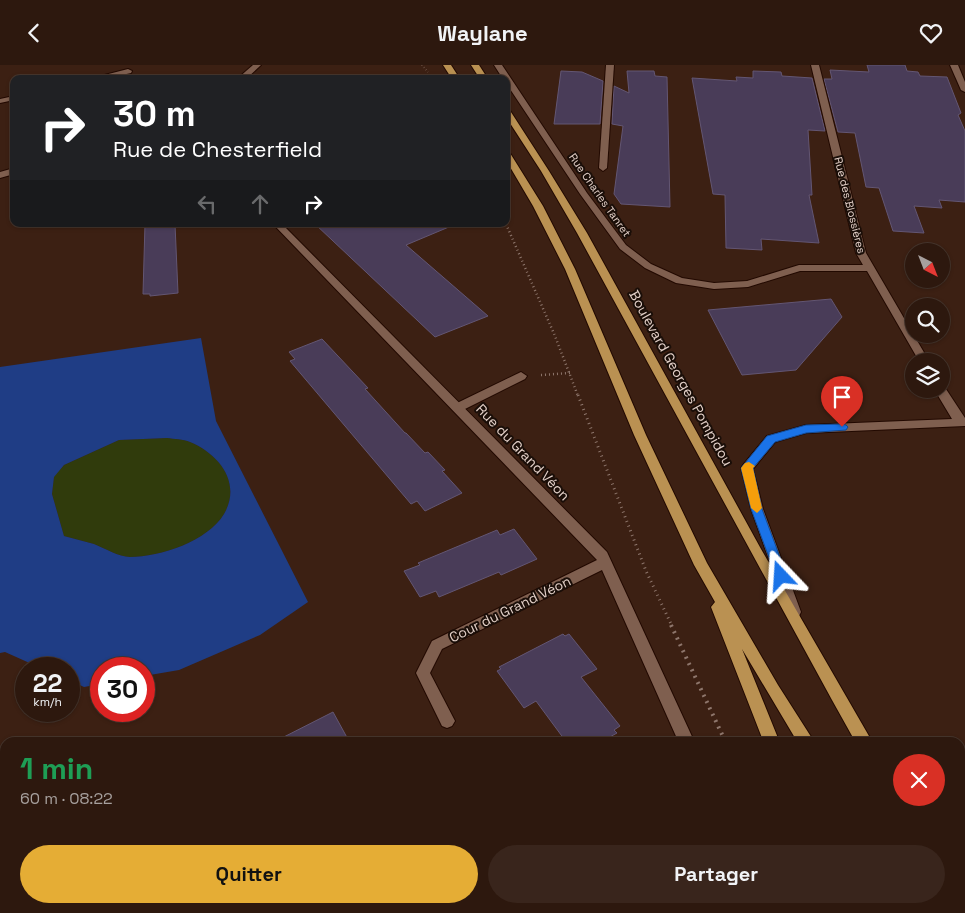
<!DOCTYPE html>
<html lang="fr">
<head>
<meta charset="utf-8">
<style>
  body { margin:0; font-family:"Space Grotesk",sans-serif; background:#39251c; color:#f1f3f6; height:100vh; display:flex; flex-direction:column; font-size:19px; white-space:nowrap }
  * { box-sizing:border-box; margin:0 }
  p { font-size:16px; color:#a7a09e }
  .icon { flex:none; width:28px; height:28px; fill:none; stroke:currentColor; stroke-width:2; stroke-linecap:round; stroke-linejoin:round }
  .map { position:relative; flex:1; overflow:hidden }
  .details { position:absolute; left:0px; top:672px; width:965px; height:176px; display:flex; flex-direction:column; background:#2d180e; border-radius:15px 15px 0 0; box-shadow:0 1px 4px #0004,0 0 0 1px #48372e }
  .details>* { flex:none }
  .guide { position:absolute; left:10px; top:10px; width:500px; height:152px; border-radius:10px; box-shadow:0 1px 4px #0004,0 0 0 1px #48372e; background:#202124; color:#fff; overflow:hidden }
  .needle { width:32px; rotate:138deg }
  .tools { position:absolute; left:905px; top:178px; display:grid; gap:10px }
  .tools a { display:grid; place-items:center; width:45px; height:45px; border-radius:50%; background:#2d180e; box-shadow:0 1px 4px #0004,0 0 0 1px #48372e; font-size:25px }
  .speed { position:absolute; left:15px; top:592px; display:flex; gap:10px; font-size:25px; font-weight:700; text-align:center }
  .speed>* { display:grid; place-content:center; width:65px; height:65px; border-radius:50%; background:#2d180e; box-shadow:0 1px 4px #0004,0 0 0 1px #48372e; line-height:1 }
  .speed small { font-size:12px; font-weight:400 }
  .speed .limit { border:8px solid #d22; background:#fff; color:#111 }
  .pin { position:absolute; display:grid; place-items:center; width:42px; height:42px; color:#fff; margin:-51px -21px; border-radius:50% 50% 50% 0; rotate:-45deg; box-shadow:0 0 5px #0007 }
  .pin .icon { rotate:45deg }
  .me { position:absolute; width:55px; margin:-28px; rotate:340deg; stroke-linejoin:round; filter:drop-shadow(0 0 4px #0008) }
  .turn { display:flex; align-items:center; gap:18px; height:105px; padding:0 20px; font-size:22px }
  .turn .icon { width:65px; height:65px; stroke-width:2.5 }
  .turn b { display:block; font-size:35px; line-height:42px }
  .lanes { display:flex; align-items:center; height:48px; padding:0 20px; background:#0003; justify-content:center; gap:25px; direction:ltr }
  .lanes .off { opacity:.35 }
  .round { display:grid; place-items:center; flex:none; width:52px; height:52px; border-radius:26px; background:#39251c }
  .head { display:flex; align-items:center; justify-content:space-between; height:85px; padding:0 20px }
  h1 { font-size:30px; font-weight:800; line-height:38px; color:#1e9e55 }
  .button { display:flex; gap:10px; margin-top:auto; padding:10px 20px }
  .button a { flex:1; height:58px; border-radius:30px; background:#e5ad35; color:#111; font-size:20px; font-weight:800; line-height:58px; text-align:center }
  .button a+a { background:#39251c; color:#f1f3f6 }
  header { display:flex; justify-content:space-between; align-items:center; height:65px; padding:0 20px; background:#2d180e; font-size:22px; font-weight:800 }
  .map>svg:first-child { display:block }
</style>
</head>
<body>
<header><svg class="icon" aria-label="back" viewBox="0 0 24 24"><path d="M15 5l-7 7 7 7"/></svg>Waylane<svg class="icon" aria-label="heart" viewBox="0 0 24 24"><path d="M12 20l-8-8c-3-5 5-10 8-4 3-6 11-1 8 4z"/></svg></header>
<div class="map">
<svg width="965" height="848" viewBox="0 0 965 848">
  <rect width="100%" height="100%" fill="#3c2013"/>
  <path fill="#303b0c" d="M167,373C174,374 183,374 190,377C219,389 242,418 224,449C208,476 160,492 130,492C119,492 104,483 94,479C84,476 74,474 64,471L52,429L54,411L64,400L119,375Z"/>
  <path fill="#1f3d85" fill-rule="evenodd" d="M201,273L216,356L308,537L260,570L179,605L144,611V604H101V619L84,622L69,615V604H43L5,587L0,588V302ZM167,373C174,374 183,374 190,377C219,389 242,418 224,449C208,476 160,492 130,492C119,492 104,483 94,479C84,476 74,474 64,471L52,429L54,412L64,400L119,375Z"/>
  <g fill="#493c58" stroke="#635673">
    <polygon points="867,0 905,0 907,6 918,7 920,11 947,12 961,48 958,50 965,66 965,137 939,135 942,143 914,141 924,168 893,166 879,123 866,122 855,68 838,67 824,14 832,14 830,5 869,7"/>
    <polygon points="561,6 582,7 603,16 600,59 554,59"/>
    <polygon points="627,6 654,6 655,11 667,12 670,142 621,139 614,129 623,61 612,59 614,21 629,28"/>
    <polygon points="753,6 781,7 782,11 812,13 825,66 808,65 812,130 809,130 819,178 761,174 762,185 726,183 725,130 713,129 692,13 737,16 736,12 753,13"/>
    <polygon points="145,159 175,159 178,228 150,231 150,229 143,229"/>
    <polygon points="315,159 456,159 406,180 488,251 435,272"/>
    <polygon points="831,234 842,252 796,305 742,310 708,245"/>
    <polygon points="322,274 368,323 365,324 405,368 406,368 425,388 428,387 445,405 442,406 462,428 425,446 417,436 411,439 290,296 295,294 289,287"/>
    <polygon points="514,464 537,494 501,510 499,507 439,532 436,526 420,532 404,506 420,500 418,498 497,465 500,470"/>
    <polygon points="563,569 565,571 569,569 597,604 581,612 620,661 614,665 617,668 599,678 567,678 536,636 524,643 497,606 501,604 499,602"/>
    <polygon points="333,647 350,678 272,678"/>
  </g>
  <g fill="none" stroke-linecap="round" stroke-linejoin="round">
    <defs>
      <g id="lane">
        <polygon points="14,103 14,109 0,113 0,107"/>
        <polygon points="521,307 527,311 525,314 463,345 459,346 453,342 455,339"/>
      </g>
      <g id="street">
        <polygon points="253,0 261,0 246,14 237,14"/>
        <polygon points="494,0 502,0 587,128 626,180 651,199 682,213 714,218 747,216 799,200 863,200 856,188 811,0 819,0 866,188 929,296 919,296 867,206 800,206 748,222 714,224 676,218 645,203 620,184 580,129 506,18 506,14 503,14"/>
        <polygon points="606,0 614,0 607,103 603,106 599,103"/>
        <polygon points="950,0 958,0 965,17 965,27 961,25"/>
        <polygon points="128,4 132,6 131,8 104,14 89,14"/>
        <polygon points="14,31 14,35 0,38 0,34"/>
        <polygon points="273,159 282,159 607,487 695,678 679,678 602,505 442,584 430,608 455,656 452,661 447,663 442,661 416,608 432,576 597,495"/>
        <polygon points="941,321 944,321 965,353 965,361 806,368 775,377 753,404 763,444 801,547 799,551 794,553 789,551 751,444 741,403 743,400 767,371 806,360 952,354 934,324 941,324"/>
        <polygon points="647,844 673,844 671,848 645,848"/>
        <polygon points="756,844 774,844 776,848 758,848"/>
      </g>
      <g id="primary">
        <polygon points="443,0 451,0 460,14 452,14"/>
        <polygon points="471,0 479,0 488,14 480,14"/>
        <polygon points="506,44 509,44 549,106 587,168 761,484 873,678 856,678 832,635 577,168 541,106 506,52"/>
        <polygon points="506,86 510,88 543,141 575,204 646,370 707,498 778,620 815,678 798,678 742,584 780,678 764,678 711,542 715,537 694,500 634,370 565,204 533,141 506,95"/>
        <polygon points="960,771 965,773 965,792 960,790"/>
        <polygon points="960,798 965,801 965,822 960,820"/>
        <polygon points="852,844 870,844 872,848 854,848"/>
        <polygon points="909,844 928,844 930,848 911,848"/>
      </g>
    </defs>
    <use href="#lane" stroke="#220900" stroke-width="2"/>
    <use href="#street" stroke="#220900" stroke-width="2"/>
    <use href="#primary" stroke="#220900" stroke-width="2"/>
    <polyline stroke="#8e766c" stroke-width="2" stroke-dasharray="0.5 2.5" stroke-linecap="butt" points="422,0 428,7"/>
    <g stroke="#8e766c" stroke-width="2.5" stroke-dasharray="1 3" stroke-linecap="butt">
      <polyline points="506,159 555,271 578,331"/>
      <polyline points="541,310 570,308"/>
    </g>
    <polyline stroke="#8e766c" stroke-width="3" stroke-dasharray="1 4" stroke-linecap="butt" points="578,330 646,506 672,561"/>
    <g stroke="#8e766c" stroke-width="4" stroke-dasharray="2 5" stroke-linecap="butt">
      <polyline points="671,560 726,678"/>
      <polyline points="0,783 5,785"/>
      <polyline points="175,844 187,848"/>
      <polyline points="812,844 814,848"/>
    </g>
    <use href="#lane" fill="#7f5f4f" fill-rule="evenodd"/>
    <use href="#street" fill="#7f5f4f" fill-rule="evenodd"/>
    <use href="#primary" fill="#ba9152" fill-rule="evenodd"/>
  </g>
  <polygon fill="#1a73e8" stroke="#114b97" points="842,359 846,360 848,362 846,365 806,368 775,377 753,403 762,444 787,511 785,514 777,514 751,444 741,403 767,371 806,360"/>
  <polygon fill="#f59e0b" points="749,397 755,401 753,403 762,443 757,448 751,443 741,403 745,398"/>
  <g text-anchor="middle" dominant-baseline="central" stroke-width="4" stroke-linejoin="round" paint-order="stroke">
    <g font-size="11" fill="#e4d1c9" stroke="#1a0e08">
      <text transform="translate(600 130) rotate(55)">Rue Charles Tanret</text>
      <text transform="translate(850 140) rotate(76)">Rue des Blossières</text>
    </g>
    <g font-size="14" fill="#e4d1c9" stroke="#1a0e08">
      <text transform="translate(681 313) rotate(61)">Boulevard Georges Pompidou</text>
      <text transform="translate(523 387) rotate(46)">Rue du Grand Véon</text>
      <text transform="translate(510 544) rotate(-26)">Cour du Grand Véon</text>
    </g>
  </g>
</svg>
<div class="tools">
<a><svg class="needle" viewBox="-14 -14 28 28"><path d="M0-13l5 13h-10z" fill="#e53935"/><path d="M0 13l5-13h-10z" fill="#a7a09e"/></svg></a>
<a><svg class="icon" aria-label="search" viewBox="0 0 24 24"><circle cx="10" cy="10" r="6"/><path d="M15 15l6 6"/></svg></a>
<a><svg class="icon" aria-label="layers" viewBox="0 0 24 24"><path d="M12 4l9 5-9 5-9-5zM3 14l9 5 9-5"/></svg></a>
</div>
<div class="speed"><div>22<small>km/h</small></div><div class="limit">30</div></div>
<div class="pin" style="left:842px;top:362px;background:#d93025"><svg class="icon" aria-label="arrive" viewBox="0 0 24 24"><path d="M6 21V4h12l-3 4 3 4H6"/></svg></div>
<svg class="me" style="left:781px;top:511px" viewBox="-20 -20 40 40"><path d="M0-17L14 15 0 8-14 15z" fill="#1a73e8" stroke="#fff" stroke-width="4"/></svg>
<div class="guide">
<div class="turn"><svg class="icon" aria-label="right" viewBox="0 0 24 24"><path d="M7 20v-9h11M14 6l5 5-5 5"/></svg><div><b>30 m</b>Rue de Chesterfield</div></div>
<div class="lanes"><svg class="icon off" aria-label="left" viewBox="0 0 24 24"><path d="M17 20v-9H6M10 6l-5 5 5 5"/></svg><svg class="icon off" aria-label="ahead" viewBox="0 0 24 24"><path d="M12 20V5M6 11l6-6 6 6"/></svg><svg class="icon" aria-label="right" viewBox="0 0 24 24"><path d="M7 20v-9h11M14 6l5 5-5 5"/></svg></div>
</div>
<section class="details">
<div class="head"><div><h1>1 min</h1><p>60 m · 08:22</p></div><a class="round" style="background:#d93025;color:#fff"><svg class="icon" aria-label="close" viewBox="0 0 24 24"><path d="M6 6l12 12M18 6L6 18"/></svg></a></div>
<div class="button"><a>Quitter</a><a>Partager</a></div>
</section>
</div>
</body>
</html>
